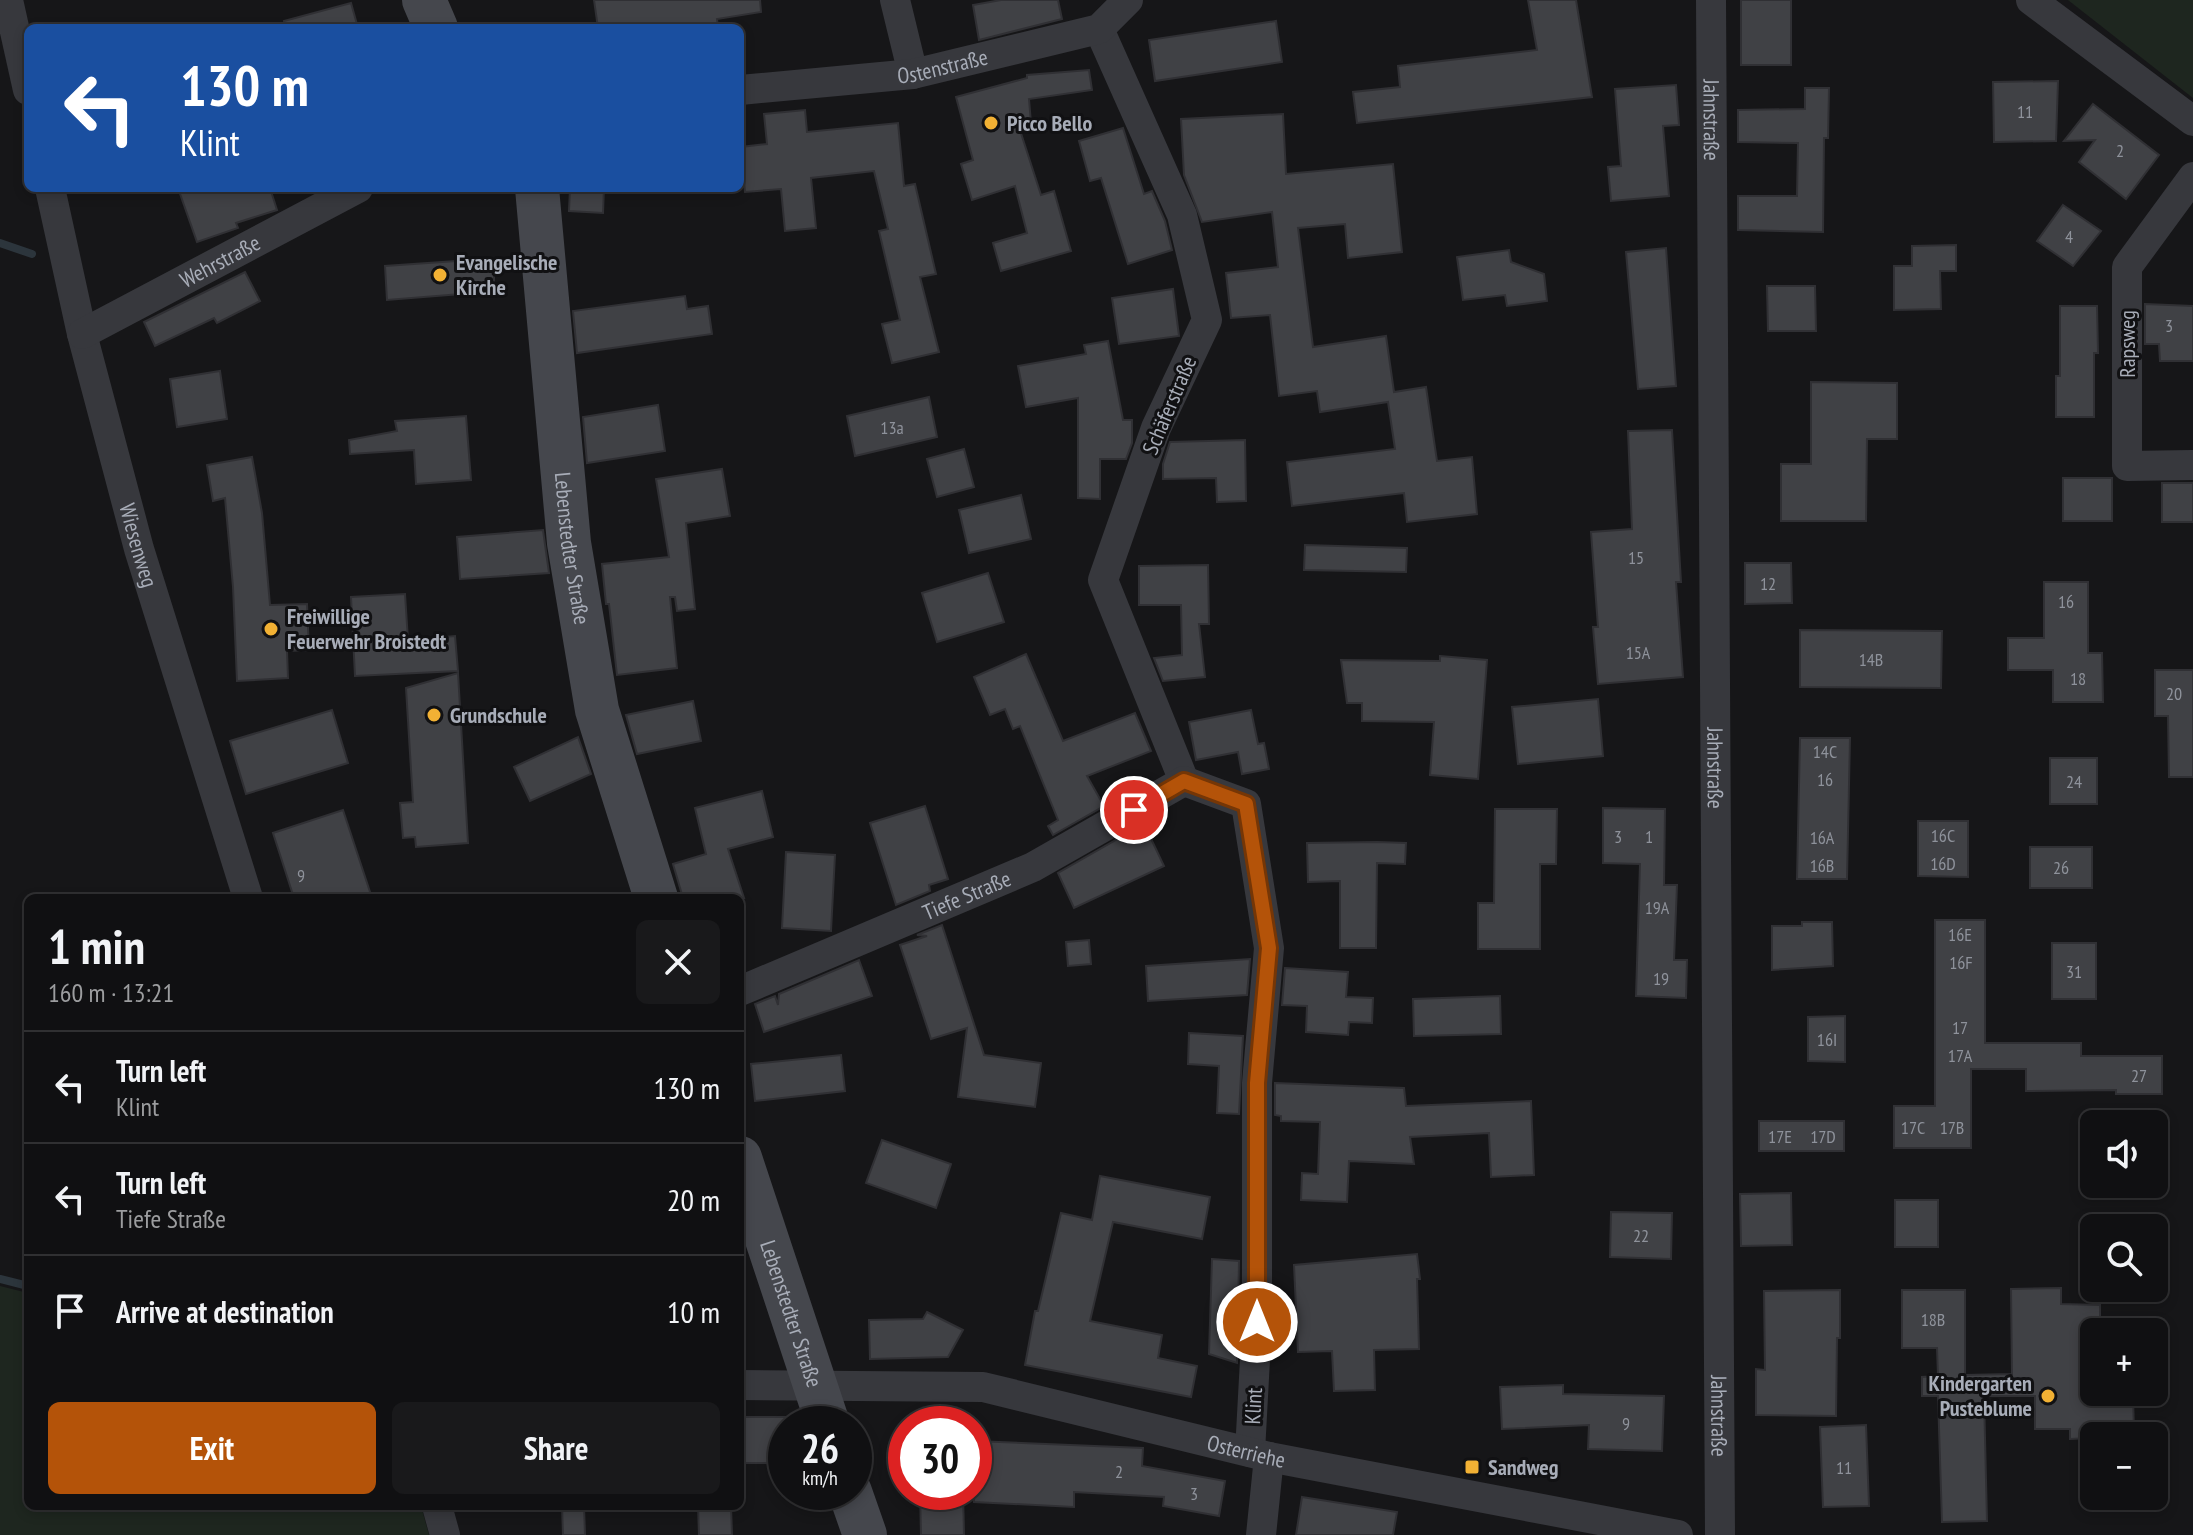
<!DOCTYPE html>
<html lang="en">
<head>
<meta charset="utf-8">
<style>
  body { margin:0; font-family:"PT Sans Narrow",sans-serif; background:#19191b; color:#f1f3f6; height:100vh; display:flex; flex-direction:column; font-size:30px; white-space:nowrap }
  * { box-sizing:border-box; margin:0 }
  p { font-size:26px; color:#9c9d9f }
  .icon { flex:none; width:44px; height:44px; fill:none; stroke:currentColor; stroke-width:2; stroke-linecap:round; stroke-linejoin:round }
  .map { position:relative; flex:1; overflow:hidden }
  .sheet { position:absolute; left:24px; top:894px; width:720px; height:616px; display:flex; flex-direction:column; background:#101012; border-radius:12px; box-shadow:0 4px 12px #0003,0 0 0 2px #303032 }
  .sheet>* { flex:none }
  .top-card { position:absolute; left:24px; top:24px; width:720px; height:168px; border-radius:12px; box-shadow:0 4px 12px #0003,0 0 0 2px #303032; background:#1a4fa0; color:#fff; overflow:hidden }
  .buttons { position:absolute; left:2080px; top:1110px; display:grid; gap:16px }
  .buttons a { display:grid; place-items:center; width:88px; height:88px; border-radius:12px; background:#101012; box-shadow:0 4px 12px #0003,0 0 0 2px #303032; font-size:40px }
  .speed { position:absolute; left:768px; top:1406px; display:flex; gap:16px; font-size:40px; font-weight:700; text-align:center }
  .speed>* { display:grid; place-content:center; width:104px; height:104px; border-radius:50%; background:#101012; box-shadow:0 4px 12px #0003,0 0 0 2px #303032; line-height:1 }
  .speed small { font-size:20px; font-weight:400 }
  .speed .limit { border:12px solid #d22; background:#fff; color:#111 }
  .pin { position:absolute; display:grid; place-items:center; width:68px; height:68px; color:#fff; margin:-34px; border:4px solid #fff; border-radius:50%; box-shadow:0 2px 8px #0007 }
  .me { position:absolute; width:88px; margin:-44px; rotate:0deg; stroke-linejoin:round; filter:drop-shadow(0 0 6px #0008) }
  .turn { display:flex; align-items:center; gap:28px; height:168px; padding:0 24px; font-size:36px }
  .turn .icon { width:104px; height:104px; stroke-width:2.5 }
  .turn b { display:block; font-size:56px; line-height:68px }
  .round { display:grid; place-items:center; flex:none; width:84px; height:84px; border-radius:12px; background:#19191b }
  .overview { display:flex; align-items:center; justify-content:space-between; height:136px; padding:0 24px }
  h1 { font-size:48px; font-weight:700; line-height:60px }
  .primary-button { display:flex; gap:16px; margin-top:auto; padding:16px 24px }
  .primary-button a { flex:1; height:92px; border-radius:12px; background:#b45309; color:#fff; font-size:32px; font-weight:700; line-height:92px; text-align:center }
  .primary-button a+a { background:#19191b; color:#f1f3f6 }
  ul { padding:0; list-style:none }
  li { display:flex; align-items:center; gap:24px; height:112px; padding:0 24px; border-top:2px solid #303032 }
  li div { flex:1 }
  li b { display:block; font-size:30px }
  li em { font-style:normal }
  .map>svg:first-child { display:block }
</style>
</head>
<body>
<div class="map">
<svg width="2193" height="1535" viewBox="0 0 2193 1535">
  <rect width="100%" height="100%" fill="#161618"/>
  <g fill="#1e261f">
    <polygon points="2068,0 2193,0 2193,98"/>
    <polygon points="0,1286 28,1293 28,1506 421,1506 429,1535 0,1535"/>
  </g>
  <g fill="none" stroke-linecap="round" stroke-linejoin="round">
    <g stroke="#2c353c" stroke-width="8">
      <polyline points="0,243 32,254"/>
      <polyline points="0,1279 28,1286"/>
    </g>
  </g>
  <g fill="#404145" stroke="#303034" stroke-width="2">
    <polygon points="594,0 760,0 761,12 717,19 718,28 598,28"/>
    <polygon points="1001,0 1058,0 1062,19 979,40 973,5"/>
    <polygon points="1528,0 1576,0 1592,97 1357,123 1353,92 1400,87 1398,66 1537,50"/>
    <rect x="1741" y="0" width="50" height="65"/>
    <polygon points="351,3 358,28 285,28 284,21"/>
    <polygon points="1276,21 1282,62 1155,81 1149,40"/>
    <polygon points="1089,70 1092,90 1029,99 1031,123 1018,124 1041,195 1054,191 1071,251 1001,271 993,243 1027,233 1015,186 972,200 961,164 973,160 956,97 1027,78 1027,75"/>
    <polygon points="2058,81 2056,141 1994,142 1993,82"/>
    <polygon points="1676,85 1679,125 1663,126 1669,196 1611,201 1608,167 1621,166 1615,89"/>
    <polygon points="1805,88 1829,88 1828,138 1824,138 1823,232 1738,230 1738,196 1797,196 1798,143 1738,142 1738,110 1805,109"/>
    <polygon points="2093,104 2159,155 2126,199 2079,162 2095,140 2064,141"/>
    <polygon points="805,110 807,132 898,123 904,186 915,184 936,274 920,277 939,352 892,363 882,324 900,320 879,231 888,229 874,171 811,178 816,228 785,231 781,189 745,192 741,147 767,144 764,114"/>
    <polygon points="1283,114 1286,174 1393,164 1402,252 1348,258 1345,224 1298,228 1313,347 1386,336 1394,392 1426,387 1437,461 1472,457 1477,514 1407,522 1404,493 1292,506 1287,462 1395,449 1388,402 1320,412 1317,391 1279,396 1270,315 1231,318 1226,273 1278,267 1272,212 1202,222 1184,175 1181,119"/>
    <polygon points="1123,128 1144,194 1152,191 1165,221 1172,250 1128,264 1101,178 1090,181 1079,141"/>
    <polygon points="178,188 270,188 277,210 236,223 238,228 197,242"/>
    <polygon points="570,188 604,188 603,213 569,211"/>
    <polygon points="2063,205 2101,231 2073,266 2037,241"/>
    <polygon points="1956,245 1956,271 1940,271 1941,309 1894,310 1894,266 1912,266 1912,246"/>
    <polygon points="1666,248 1676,386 1638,389 1626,252"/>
    <polygon points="1509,250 1511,262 1544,274 1547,301 1507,306 1505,295 1463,300 1457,257"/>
    <polygon points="485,259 494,269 494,282 486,292 387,300 385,266"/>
    <polygon points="245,272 260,301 217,323 214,318 155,346 144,322"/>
    <polygon points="1767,286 1815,286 1816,331 1768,331"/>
    <polygon points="1173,289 1179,336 1119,344 1112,298"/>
    <polygon points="685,296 687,309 708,306 712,334 577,353 573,311"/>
    <polygon points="2145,304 2193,306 2193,361 2160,361 2159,344 2145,344"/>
    <polygon points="2060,306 2097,306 2098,353 2094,353 2094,417 2056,417 2056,376 2060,376"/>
    <polygon points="1108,341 1123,420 1132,420 1132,443 1126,459 1100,459 1100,499 1078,498 1078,398 1026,407 1018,366 1086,354 1084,345"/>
    <polygon points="220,371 227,419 177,427 170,379"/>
    <polygon points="1811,382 1897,383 1897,439 1867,439 1866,521 1781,521 1781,464 1811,464"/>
    <polygon points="929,397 937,437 855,456 847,416"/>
    <polygon points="658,405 665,451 587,463 583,417"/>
    <polygon points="466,416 471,480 416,484 414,450 350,454 349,440 397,431 395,421"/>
    <polygon points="1672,430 1681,582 1676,582 1683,677 1598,684 1593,627 1598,627 1591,532 1632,529 1628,431"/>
    <polygon points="1245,440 1246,501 1217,502 1216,478 1163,479 1163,464 1170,442"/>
    <polygon points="964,449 974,487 937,497 927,459"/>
    <polygon points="252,457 262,513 270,605 307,604 309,650 287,651 288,678 237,681 233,587 225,498 213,501 207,465"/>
    <polygon points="722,469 730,516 686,523 695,609 677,611 675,597 670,597 677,668 617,675 609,604 606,604 602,564 669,557 656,479"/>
    <rect x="2063" y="478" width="49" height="43"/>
    <rect x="2162" y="483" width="31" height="39"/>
    <polygon points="1021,495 1031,539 969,553 959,510"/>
    <polygon points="543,530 549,573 460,579 457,537"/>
    <polygon points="1305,545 1407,548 1406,572 1304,570"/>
    <polygon points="1745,563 1791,563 1792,603 1745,604"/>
    <polygon points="1208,565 1209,624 1199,624 1205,677 1163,681 1154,658 1182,655 1181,605 1139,605 1139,566"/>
    <polygon points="988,573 1004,622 937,642 922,593"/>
    <polygon points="2044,582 2088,582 2088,653 2102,653 2103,702 2053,702 2053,670 2008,670 2008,638 2044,638"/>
    <polygon points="405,594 408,640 455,636 458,671 355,676 351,597"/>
    <polygon points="1800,630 1942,631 1941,688 1800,687"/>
    <polygon points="1026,654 1063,741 1135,713 1151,751 1087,776 1104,806 1053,835 1048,826 1058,820 1020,726 1013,729 1005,709 990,715 974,677"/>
    <polygon points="1440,656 1487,660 1478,779 1430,775 1434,722 1362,721 1362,703 1347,703 1341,660 1440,661"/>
    <polygon points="2155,670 2193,670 2193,777 2169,777 2168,716 2155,716"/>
    <polygon points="458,673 468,843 416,847 415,837 403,838 400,803 413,802 406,688"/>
    <polygon points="1598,699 1603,756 1518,764 1512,707"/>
    <polygon points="693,701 701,741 637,754 626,715"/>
    <polygon points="332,710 348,763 246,794 230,741"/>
    <polygon points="1251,710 1258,744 1264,743 1269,769 1242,774 1238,752 1196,760 1189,722"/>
    <polygon points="578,737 591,774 530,801 514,767"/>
    <polygon points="1800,738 1850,738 1847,879 1797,879"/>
    <rect x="2050" y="758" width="47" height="46"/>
    <polygon points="762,791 773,837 728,849 744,898 683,898 673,864 706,854 695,808"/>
    <polygon points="925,806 948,879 929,885 930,891 896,905 870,823"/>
    <polygon points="1603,808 1665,809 1664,885 1677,885 1674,960 1687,960 1686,998 1636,996 1640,864 1603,863"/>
    <polygon points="1495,809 1557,809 1556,864 1540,864 1540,949 1478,949 1478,903 1494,903"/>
    <polygon points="343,810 372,898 294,898 273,833"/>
    <polygon points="1918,821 1968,821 1968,877 1918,876"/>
    <polygon points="1144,824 1164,866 1074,908 1058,873"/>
    <polygon points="1377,842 1406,843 1405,864 1377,863 1376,948 1340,948 1340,881 1308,882 1307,843"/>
    <rect x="2030" y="847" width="62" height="41"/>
    <polygon points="786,852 835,855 831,931 782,928"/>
    <polygon points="1935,920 1985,920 1985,1043 2081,1043 2081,1056 2162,1056 2162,1094 2116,1094 2116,1090 2026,1091 2026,1069 1971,1069 1971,1148 1894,1148 1894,1106 1935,1106"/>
    <polygon points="1802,922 1832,922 1833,966 1772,970 1772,926 1802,926"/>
    <polygon points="942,925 984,1055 1041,1063 1035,1107 958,1097 967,1028 931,1039 900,945 927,936 917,935"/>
    <polygon points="1089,940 1091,964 1068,966 1066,942"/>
    <rect x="2052" y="943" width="44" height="56"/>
    <polygon points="1250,959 1247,995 1148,1001 1146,966"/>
    <polygon points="859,960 872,996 764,1032 755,1004 775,996 778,1005 779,994"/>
    <polygon points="1285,968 1348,972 1346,997 1373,998 1372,1023 1349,1022 1348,1035 1306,1032 1307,1006 1282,1005"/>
    <polygon points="1500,996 1501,1034 1414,1036 1413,999"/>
    <polygon points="1845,1016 1845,1062 1808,1061 1808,1017"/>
    <polygon points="1189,1033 1243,1036 1239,1114 1217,1113 1219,1066 1188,1064"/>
    <polygon points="841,1055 845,1091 755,1101 751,1064"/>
    <polygon points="1275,1083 1404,1088 1406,1106 1531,1101 1534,1175 1491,1177 1489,1133 1410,1137 1414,1164 1349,1161 1347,1202 1301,1200 1302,1173 1318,1174 1320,1122 1281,1121 1281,1116 1275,1115"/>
    <rect x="1759" y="1121" width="85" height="30"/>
    <polygon points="882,1140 951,1164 936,1208 866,1183"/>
    <polygon points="1100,1176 1210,1197 1202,1239 1113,1222 1090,1321 1162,1335 1158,1358 1197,1366 1191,1397 1025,1365 1035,1311 1038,1311 1061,1213 1092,1220"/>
    <polygon points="1791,1193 1792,1245 1741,1246 1740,1194"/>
    <rect x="1895" y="1200" width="43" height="47"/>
    <polygon points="1611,1212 1672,1213 1671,1259 1610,1257"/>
    <polygon points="1417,1254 1420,1279 1417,1279 1419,1349 1374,1350 1375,1390 1334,1391 1332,1351 1298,1352 1294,1265"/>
    <polygon points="1212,1259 1239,1261 1237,1363 1209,1354"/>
    <polygon points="2061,1288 2061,1304 2100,1305 2100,1332 2094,1332 2094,1392 2133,1392 2134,1436 2070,1439 2070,1429 2035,1429 2035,1396 1984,1396 1987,1521 1942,1522 1938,1396 1922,1396 1922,1377 1938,1376 1937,1348 1902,1348 1902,1290 1965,1290 1965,1375 2012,1374 2011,1289"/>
    <polygon points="1840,1290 1840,1338 1837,1338 1836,1416 1756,1415 1756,1369 1765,1370 1764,1291"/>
    <polygon points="927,1312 963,1330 948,1357 870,1359 869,1320 923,1319"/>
    <polygon points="1563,1385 1563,1394 1664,1396 1662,1451 1588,1449 1589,1425 1502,1429 1500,1387"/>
    <polygon points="743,1417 786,1417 786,1463 742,1463"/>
    <polygon points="1866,1425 1869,1506 1823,1507 1820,1427"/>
    <polygon points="974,1441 1143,1448 1142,1466 1225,1481 1219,1516 1163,1506 1164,1497 1074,1492 1074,1507 974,1502"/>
    <polygon points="920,1492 963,1492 964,1535 921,1535"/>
    <polygon points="1302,1497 1397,1512 1393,1535 1296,1535"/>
    <polygon points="562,1506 584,1506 585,1535 563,1535"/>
    <polygon points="698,1506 731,1506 732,1535 699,1535"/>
  </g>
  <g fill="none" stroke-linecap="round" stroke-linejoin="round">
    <g stroke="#37383d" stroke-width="30">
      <polyline points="8,0 28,90"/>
      <polyline points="895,0 913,74"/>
      <path id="s1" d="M1711,0L1720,1535"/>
      <polyline points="2031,0 2193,121"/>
      <polyline points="1099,29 1182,215 1207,320 1156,428 1103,580 1184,781"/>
      <path id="s2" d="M740,90L913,74L1099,29L1128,0"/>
      <polyline points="2193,177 2127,267 2127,466 2193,465"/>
      <path id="s3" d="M50,188L82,334L139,549L248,898"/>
      <path id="s4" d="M82,334L358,188"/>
      <polyline points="1184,781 1246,804 1269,948 1257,1083 1257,1322 1250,1452"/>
      <path id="s5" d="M740,991L1033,867L1184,781"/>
      <path id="s6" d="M740,1385L983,1387L1269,1457L1678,1535"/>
      <polyline points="437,1506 445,1535"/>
      <polyline points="1261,1535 1269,1457"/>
    </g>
    <g stroke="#45474d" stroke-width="44">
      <polyline points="424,0 436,28"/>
      <path id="s7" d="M537,188L569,543L597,710L656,898"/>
      <path id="s8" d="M740,1158L828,1424"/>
      <polyline points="850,1492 865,1535"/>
    </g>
  </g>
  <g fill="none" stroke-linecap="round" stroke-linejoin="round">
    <defs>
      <polyline id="route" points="1134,810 1184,781 1246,804 1269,948 1257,1083 1257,1322"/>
    </defs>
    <use href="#route" stroke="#753606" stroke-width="20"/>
    <use href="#route" stroke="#b45309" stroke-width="14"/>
  </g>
  <g fill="#f2b134" stroke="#111113" stroke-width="3">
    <circle cx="991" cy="123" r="8"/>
    <circle cx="440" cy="275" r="8"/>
    <circle cx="271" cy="629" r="8"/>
    <circle cx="434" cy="715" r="8"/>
    <circle cx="2048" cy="1396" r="8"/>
    <rect x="1464" y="1459" width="16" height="16" rx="4"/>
  </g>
  <g text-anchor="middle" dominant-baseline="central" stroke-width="6" stroke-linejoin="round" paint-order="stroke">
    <g font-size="18" fill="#8e929b">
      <text x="2025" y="111">11</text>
      <text x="2120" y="150">2</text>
      <text x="2069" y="236">4</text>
      <text x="2169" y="325">3</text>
      <text x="892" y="427">13a</text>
      <text x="1636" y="557">15</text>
      <text x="1768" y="583">12</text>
      <text x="2066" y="601">16</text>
      <text x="1638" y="652">15A</text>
      <text x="1871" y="659">14B</text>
      <text x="2078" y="678">18</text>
      <text x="2174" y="693">20</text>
      <text x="1825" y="751">14C</text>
      <text x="1825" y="779">16</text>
      <text x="2074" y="781">24</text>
      <text x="1943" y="835">16C</text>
      <text x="1618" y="836">3</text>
      <text x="1649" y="836">1</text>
      <text x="1822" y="837">16A</text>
      <text x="1943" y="863">16D</text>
      <text x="1822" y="865">16B</text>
      <text x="2061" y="867">26</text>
      <text x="301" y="875">9</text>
      <text x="1657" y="907">19A</text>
      <text x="1960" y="934">16E</text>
      <text x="1961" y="962">16F</text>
      <text x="2074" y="971">31</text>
      <text x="1661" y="978">19</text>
      <text x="1960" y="1027">17</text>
      <text x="1827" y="1039">16I</text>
      <text x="1960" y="1055">17A</text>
      <text x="2139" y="1075">27</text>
      <text x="1913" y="1127">17C</text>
      <text x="1952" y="1127">17B</text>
      <text x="1780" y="1136">17E</text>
      <text x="1823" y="1136">17D</text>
      <text x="1641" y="1235">22</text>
      <text x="1933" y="1319">18B</text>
      <text x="1626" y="1423">9</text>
      <text x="1844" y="1467">11</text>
      <text x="1119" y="1471">2</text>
      <text x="1194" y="1493">3</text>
    </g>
    <g font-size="22" fill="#a8adb8" stroke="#111113">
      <text stroke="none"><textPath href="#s2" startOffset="204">Ostenstraße</textPath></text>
      <text stroke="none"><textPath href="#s1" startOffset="120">Jahnstraße</textPath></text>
      <text stroke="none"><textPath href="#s4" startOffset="156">Wehrstraße</textPath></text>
      <text transform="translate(2127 344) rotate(-90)">Rapsweg</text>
      <text transform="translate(1169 405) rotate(-67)">Schäferstraße</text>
      <text stroke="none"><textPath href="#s3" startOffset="368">Wiesenweg</textPath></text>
      <text stroke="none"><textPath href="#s7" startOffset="362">Lebenstedter Straße</textPath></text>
      <text stroke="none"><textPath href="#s1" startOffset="768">Jahnstraße</textPath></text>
      <text stroke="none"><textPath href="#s5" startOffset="246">Tiefe Straße</textPath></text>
      <text stroke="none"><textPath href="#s8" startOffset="164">Lebenstedter Straße</textPath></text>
      <text transform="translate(1253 1406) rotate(-87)">Klint</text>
      <text stroke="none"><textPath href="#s1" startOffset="1416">Jahnstraße</textPath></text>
      <text stroke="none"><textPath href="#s6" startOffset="514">Osterriehe</textPath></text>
    </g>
    <g font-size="22" font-weight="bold" fill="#a8adb8" stroke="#111113" text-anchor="start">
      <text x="1007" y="123">Picco Bello</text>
      <text x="456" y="262">Evangelische<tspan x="456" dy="25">Kirche</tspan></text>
      <text x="287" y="616">Freiwillige<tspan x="287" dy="25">Feuerwehr Broistedt</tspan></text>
      <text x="450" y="715">Grundschule</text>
      <text x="2032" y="1383" text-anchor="end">Kindergarten<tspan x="2032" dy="25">Pusteblume</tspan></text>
      <text x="1488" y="1467">Sandweg</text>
    </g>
  </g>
</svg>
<div class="buttons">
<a><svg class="icon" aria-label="sound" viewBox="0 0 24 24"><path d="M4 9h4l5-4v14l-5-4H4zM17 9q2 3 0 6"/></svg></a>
<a><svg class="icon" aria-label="search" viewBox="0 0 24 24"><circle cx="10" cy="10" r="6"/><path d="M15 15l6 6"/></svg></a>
<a>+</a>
<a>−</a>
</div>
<div class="speed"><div>26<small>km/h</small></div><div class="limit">30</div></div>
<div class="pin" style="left:1134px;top:810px;background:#d93025"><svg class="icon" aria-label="arrive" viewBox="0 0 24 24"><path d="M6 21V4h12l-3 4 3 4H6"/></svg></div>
<svg class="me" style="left:1257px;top:1322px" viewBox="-20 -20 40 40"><circle r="17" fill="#b45309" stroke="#fff" stroke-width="3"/><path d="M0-11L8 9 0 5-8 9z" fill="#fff"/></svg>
<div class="top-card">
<div class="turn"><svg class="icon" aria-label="left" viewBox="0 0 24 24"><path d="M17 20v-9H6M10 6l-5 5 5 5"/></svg><div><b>130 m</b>Klint</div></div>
</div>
<section class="sheet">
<div class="overview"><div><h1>1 min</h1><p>160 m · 13:21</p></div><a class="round"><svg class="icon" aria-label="close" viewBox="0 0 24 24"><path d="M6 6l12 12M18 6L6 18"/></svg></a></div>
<ul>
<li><svg class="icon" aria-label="left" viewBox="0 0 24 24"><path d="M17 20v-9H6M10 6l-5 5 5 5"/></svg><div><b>Turn left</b><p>Klint</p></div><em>130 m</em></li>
<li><svg class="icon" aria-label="left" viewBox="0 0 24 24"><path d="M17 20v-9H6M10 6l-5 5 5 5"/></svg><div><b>Turn left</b><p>Tiefe Straße</p></div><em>20 m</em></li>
<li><svg class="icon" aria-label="arrive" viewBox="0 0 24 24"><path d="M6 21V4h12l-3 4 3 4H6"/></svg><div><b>Arrive at destination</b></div><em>10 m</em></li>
</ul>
<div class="primary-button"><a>Exit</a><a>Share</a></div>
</section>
</div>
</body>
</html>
